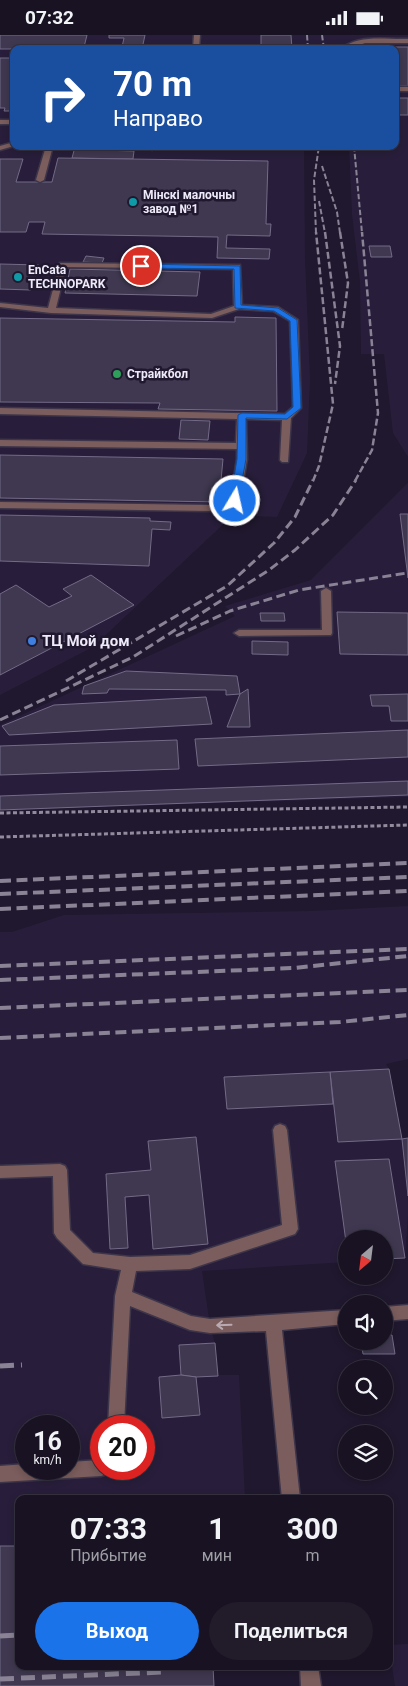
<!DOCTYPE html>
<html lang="ru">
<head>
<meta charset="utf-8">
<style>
  body { margin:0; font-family:Roboto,sans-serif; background:#211b2a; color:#f1f3f6; height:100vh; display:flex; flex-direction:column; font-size:19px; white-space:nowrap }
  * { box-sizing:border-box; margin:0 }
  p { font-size:16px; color:#9f9ea5 }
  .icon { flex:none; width:28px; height:28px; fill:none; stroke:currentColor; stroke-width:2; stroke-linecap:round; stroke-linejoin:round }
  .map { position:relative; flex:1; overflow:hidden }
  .side { position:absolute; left:15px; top:1460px; width:378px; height:175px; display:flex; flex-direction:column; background:#181222; border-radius:10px; box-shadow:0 2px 8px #0003,0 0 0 1px #363240 }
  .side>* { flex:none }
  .top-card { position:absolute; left:10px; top:10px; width:389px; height:105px; border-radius:10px; box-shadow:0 2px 8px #0003,0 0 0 1px #363240; background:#1a4fa0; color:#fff; overflow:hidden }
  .needle { width:32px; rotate:208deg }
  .tools { position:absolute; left:338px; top:1195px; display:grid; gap:10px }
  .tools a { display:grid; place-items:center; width:55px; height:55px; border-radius:50%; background:#181222; box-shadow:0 2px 8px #0003,0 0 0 1px #363240; font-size:25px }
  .speed { position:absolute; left:15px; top:1380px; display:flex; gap:10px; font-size:25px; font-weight:700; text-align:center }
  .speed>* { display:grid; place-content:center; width:65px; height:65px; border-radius:50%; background:#181222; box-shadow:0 2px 8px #0003,0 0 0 1px #363240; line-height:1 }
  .speed small { font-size:12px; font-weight:400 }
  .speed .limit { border:8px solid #d22; background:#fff; color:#111 }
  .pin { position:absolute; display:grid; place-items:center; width:42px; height:42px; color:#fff; margin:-21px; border:2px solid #fff; border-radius:50%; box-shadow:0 1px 5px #0007 }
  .me { position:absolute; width:55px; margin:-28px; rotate:9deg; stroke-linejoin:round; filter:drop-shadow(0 0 4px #0008) }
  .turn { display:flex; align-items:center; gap:18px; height:105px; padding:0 20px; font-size:22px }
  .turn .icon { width:65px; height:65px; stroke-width:2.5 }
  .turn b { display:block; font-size:35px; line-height:42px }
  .eta { display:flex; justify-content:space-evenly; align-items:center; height:85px; text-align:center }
  .eta b { font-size:30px; font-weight:700; line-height:35px }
  .cta { display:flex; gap:10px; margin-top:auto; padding:10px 20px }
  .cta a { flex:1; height:58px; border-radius:30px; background:#1a73e8; color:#fff; font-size:20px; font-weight:700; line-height:58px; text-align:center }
  .cta a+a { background:#211b2a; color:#f1f3f6 }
  .status { display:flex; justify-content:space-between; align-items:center; height:35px; padding:0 25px; background:#181222; direction:ltr }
  .status svg { height:14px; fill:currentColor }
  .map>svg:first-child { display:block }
</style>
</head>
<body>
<div class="status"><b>07:32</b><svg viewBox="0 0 49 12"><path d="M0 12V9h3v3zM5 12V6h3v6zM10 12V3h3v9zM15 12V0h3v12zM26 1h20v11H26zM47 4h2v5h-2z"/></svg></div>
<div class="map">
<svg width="408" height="1651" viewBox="0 0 408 1651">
  <rect width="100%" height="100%" fill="#20182e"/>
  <g fill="#281e3b" fill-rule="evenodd">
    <polygon points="0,0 408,0 408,422 393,398 384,319 361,319 360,247 352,179 349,111 395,111 395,14 14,14 14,111 304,111 305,224 310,344 307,418 277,482 233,480 93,612 0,660"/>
    <polygon points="408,448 408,762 0,775 0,690 235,581 225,571 311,545"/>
    <path d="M408,871V1024L386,1029L389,1034L402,1104H408V1181L405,1223L384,1224V1204H346V1227L202,1236L210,1291L215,1308L218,1340H239L245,1464H19V1631L0,1651V897H12L64,880L311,876ZM26,1391H69V1434H26ZM101,1391H144V1434H101Z"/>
    <polygon points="408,1609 408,1651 395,1651 389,1610"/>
  </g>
  <g fill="#3f3850" stroke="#736b87">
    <polygon points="0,0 87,0 84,12 122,12 124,3 109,3 109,0 145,0 142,14 0,14"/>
    <polygon points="261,0 291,0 292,14 248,14 261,13"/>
    <polygon points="365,12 408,12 408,51 395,51 395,14 365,14"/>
    <polygon points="0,23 14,23 14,69 12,76 4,76 5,73 0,73"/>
    <rect x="395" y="63" width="13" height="17"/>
    <polygon points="75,112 100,112 100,115 134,116 133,124 72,123"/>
    <polygon points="58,123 268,126 266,189 271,189 270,201 227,200 226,213 270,214 269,224 217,223 218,202 42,199 45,187 29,187 26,197 0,197 0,124 23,124 16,147 52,147"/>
    <polygon points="369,211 390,211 392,222 371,222"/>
    <polygon points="86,221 104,223 102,228 83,227"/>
    <polygon points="0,229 39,230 31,255 0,254"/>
    <polygon points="70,234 200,237 197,261 65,258"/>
    <polygon points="235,282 276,283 277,376 158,374 160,368 0,367 0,283 235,287"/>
    <polygon points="181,385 210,386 208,405 179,404"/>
    <polygon points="0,420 223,424 219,467 0,463"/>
    <polygon points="400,479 408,479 408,543"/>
    <polygon points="0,480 150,483 150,486 171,487 170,495 152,494 149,531 0,526"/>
    <polygon points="91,540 134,570 0,640 0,559 16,550 49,572 72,561 63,554"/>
    <polygon points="337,577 408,578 408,620 340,619"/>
    <polygon points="260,578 284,578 285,586 261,586"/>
    <polygon points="252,606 288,607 288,620 252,619"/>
    <polygon points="126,636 237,641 240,659 226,660 226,655 109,654 107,658 82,659 84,651"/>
    <polygon points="248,654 250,692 227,692 240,659"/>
    <polygon points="408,659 408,686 391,686 389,671 372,671 370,660"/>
    <polygon points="206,662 212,689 9,700 2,691 54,670"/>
    <polygon points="408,695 408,722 198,731 195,704"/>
    <polygon points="177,705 179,734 0,740 0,711"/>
    <polygon points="408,746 408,760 0,775 0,761"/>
    <polygon points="389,1034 402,1104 338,1107 330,1037"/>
    <polygon points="330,1037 333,1069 227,1074 224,1042"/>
    <polygon points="196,1102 208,1209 153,1214 149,1160 125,1162 128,1213 110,1214 106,1139 151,1135 148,1106"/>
    <polygon points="408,1103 408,1161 402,1104"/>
    <polygon points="389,1124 398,1180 405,1223 384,1224 384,1204 346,1204 346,1207 335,1126"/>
    <polygon points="384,1300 392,1300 395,1319 363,1319 361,1306 384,1306"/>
    <polygon points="215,1308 218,1341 196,1342 181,1340 179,1310"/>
    <polygon points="181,1340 196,1342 200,1380 162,1383 159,1342"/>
    <polygon points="0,1511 19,1511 19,1631 213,1631 214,1651 0,1651"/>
  </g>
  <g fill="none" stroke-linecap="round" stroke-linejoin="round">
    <defs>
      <g id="service">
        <polygon points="194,0 200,0 199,14 193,14"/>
        <path d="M401,4H408V8H365L348,14H341C357,0 382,4 401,4Z"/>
        <rect x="395" y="52" width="13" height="4"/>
        <rect x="0" y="85" width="14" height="4"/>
        <polygon points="14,107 14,111 0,115 0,111"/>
        <polygon points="46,111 53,111 44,145 40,147 36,145"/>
        <polygon points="148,111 155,111 155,113 152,115"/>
        <path d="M60,228L240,230L242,270L278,272L298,285L301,373L291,383L288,427H282L280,425L282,385L246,384L247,424L240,466L229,473L209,476L0,473V467L209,470L224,468L230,465L237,424V414L0,411V405L236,408L237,384L0,379V373L285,379L293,372L290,286L273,276L239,274L212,283L51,278L0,272V268L48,273ZM66,232L233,234L234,271L211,279L56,273Z"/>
        <polygon points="326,553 331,556 332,598 331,600 239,601 234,598 239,595 322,595 321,556"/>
        <polygon points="280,1089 285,1091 287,1095 298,1194 295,1199 190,1234 136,1236 132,1257 191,1281 210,1284 346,1275 346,1289 282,1295 300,1464 282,1464 266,1296 210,1298 190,1295 130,1271 124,1391 108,1391 115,1261 121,1235 83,1229 57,1203 54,1198 53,1141 0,1143 0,1131 60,1129 65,1131 67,1135 70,1195 93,1218 130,1222 190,1220 282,1190 273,1095 275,1091"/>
        <polygon points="408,1270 408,1284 384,1286 384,1272"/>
        <polygon points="101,1425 101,1434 109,1434 107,1439 101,1441 0,1447 0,1431 26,1429 26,1434 69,1434 69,1427"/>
        <polygon points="300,1631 318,1631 321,1651 301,1651"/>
      </g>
    </defs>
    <use href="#service" stroke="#3d354a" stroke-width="3"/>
    <g stroke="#918b9d" stroke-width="3" stroke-dasharray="4 2.5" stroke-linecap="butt">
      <polyline points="0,778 408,772"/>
      <polyline points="0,802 408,790"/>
    </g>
    <use href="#service" fill="#7a5d5c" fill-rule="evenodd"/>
    <g stroke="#898395" stroke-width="2" stroke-dasharray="5.5 2.5" stroke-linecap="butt">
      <polyline points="307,0 308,14"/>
      <polyline points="322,0 324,14"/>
      <polyline points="354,111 362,198"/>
      <polyline points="322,131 337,177 340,198"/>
      <polyline points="319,166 325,198"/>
      <polyline points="316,198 314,145 319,111"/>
    </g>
    <g stroke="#898395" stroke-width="2.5" stroke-dasharray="7 3" stroke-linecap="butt">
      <polyline points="325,197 340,311 335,349"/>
      <polyline points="340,197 348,248 342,295"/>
      <polyline points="313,446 319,431 333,369 316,197"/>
      <polyline points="355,446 372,415 378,378 362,197"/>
    </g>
    <g stroke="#898395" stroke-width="3" stroke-dasharray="9 4.5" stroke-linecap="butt">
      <polyline points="176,601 230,576 299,555 407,538"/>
      <polyline points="66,646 227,551 274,508 295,482 313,445"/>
      <polyline points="0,685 133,622 269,535 295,515 333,480 356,445"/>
    </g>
    <g stroke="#898395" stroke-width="4" stroke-dasharray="11 5.5" stroke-linecap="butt">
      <polyline points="0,846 408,828"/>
      <polyline points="0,859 408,842"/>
      <polyline points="0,874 408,856"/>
      <polyline points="0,931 408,914"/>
      <polyline points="0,945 294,933 408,921"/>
      <polyline points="0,973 408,955"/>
      <polyline points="0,1003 340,987 408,980"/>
    </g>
    <g stroke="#898395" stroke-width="5" stroke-dasharray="14 7" stroke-linecap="butt">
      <polyline points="0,1331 22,1330"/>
      <polyline points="0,1601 19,1600"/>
      <polyline points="0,1644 162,1637"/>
    </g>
  </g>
  <defs><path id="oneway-shaft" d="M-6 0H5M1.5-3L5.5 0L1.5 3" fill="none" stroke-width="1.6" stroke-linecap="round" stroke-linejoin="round" transform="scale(1.25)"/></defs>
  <use stroke="#baabb2" href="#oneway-shaft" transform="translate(224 1290) rotate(178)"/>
  <polygon fill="#1a73e8" stroke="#114b97" points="141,229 240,231 241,270 278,273 297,285 301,373 287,384 246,383 246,424 238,468 230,466 237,424 238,380 242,378 285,379 293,372 290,286 274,276 235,273 234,234 138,233 138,230"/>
  <g fill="#0f9aa8" stroke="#20182e" stroke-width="2">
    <circle cx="133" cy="167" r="5"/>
    <circle cx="18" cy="242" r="5"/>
  </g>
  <circle fill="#2e9e5b" stroke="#20182e" stroke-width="2" cx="117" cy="339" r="5"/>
  <circle fill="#3f7fe0" stroke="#20182e" stroke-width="2" cx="32" cy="606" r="5"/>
  <g text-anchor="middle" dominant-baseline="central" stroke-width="5" stroke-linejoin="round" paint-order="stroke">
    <g font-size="12" font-weight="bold" fill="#eeeaf9" stroke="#20182e" text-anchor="start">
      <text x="143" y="160">Мінскі малочны<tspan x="143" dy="14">завод №1</tspan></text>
      <text x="28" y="235">EnCata<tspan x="28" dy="14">TECHNOPARK</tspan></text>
      <text x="127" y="339">Страйкбол</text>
    </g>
    <g font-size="15" font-weight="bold" fill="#eeeaf9" stroke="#20182e" text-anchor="start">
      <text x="42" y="606">ТЦ Мой дом</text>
    </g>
  </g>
</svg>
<div class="tools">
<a><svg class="needle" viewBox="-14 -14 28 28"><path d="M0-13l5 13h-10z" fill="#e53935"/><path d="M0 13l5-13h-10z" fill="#9f9ea5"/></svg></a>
<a><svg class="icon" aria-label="sound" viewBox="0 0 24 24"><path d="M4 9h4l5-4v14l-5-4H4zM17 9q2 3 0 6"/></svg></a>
<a><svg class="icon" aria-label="search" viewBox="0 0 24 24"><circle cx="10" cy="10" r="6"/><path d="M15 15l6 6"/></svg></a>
<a><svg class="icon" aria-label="layers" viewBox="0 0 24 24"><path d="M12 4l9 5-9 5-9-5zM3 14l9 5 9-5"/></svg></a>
</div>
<div class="speed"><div>16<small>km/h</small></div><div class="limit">20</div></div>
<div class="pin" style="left:141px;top:231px;background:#d93025"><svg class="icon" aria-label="arrive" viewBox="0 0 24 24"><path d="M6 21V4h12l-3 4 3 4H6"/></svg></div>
<svg class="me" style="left:235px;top:466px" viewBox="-20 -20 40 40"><circle r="17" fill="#1a73e8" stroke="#fff" stroke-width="3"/><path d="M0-11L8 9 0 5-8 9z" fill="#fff"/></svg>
<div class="top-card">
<div class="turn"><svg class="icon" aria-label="right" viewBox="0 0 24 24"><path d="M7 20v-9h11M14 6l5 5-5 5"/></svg><div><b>70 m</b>Направо</div></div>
</div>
<section class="side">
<div class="eta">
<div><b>07:33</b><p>Прибытие</p></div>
<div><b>1</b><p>мин</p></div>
<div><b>300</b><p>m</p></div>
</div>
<div class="cta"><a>Выход</a><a>Поделиться</a></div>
</section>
</div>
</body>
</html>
